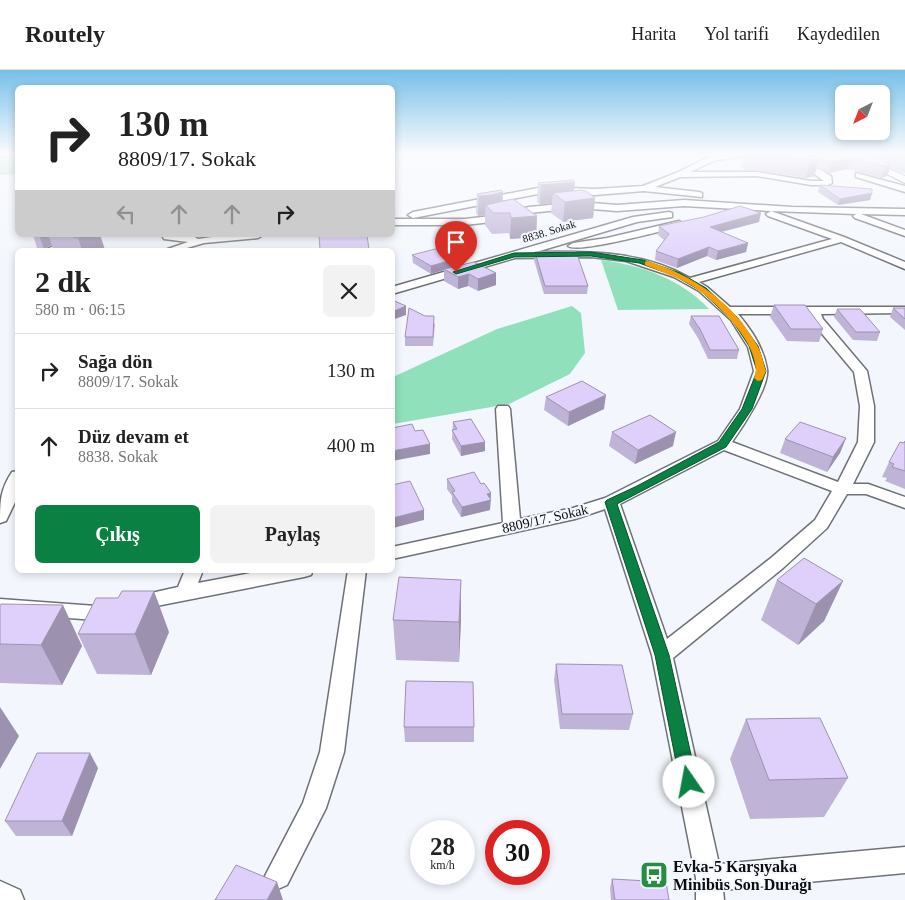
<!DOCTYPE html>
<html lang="tr">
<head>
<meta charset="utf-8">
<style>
  body { margin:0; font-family:Georgia,serif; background:#f2f2f2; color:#222; height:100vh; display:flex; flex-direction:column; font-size:19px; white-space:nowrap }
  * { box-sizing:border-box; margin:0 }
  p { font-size:16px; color:#767676 }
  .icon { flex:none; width:28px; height:28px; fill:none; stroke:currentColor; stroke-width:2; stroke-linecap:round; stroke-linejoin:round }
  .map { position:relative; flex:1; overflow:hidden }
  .sheet { position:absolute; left:15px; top:178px; width:380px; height:325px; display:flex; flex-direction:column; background:#fff; border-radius:8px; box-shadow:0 2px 8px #0003 }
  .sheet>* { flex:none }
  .guide { position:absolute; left:15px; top:15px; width:380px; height:152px; border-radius:8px; box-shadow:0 2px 8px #0003; background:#fff; color:#222; overflow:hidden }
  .needle { width:32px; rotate:222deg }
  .controls { position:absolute; left:835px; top:15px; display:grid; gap:10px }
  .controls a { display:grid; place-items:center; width:55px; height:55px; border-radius:8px; background:#fff; box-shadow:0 2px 8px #0003; font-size:25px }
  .speed { position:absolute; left:410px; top:750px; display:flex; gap:10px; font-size:25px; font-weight:700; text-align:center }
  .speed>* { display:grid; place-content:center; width:65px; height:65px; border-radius:50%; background:#fff; box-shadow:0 2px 8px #0003; line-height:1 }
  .speed small { font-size:12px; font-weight:400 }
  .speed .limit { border:8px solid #d22; background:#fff; color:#111 }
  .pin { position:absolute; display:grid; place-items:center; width:42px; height:42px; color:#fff; margin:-51px -21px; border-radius:50% 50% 50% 0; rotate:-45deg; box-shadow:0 0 5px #0007 }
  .pin .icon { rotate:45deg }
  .me { position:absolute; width:55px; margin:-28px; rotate:348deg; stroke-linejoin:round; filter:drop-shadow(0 0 4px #0008) }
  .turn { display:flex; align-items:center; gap:18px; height:105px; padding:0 20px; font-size:22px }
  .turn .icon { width:65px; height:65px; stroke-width:2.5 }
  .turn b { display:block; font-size:35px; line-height:42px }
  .lanes { display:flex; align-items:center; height:48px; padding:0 20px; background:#0003; justify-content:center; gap:25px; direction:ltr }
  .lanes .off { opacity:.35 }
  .round { display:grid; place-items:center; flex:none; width:52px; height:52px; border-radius:8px; background:#f2f2f2 }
  .summary { display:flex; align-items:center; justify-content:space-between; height:85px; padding:0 20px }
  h1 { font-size:30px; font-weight:700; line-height:38px }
  .action { display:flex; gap:10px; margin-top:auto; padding:10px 20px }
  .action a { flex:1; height:58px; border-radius:8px; background:#0b8043; color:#fff; font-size:20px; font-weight:700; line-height:58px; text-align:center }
  .action a+a { background:#f2f2f2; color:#222 }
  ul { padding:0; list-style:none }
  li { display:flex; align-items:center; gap:15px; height:75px; padding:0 20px; border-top:1px solid #e0e0e0 }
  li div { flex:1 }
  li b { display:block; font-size:19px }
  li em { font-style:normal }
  header { display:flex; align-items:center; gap:30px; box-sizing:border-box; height:70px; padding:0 25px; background:#fff; border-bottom:1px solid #e0e0e0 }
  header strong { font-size:24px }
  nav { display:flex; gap:28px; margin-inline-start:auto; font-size:18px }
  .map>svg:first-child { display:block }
</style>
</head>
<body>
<header>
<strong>Routely</strong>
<nav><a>Harita</a><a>Yol tarifi</a><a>Kaydedilen</a></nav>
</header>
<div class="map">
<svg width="905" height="830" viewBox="0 0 905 830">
  <rect width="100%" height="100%" fill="#f3f7fd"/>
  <g fill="#90e1bb">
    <polygon points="0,84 17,84 17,104 0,105"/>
    <path d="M601,190C641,195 681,209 709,239L618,240Z"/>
    <polygon points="572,236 581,243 585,283 570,304 509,334 393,354 393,307 497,259"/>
  </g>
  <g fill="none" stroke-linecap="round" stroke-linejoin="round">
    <defs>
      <g id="minor">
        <polygon points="729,84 750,84 746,86 716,90 690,102 757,102 811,111 824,111 813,103 792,98 791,96 795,94 819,99 831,106 832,113 828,115 811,115 757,106 680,107 655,117 699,122 702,123 702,127 644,121 595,125 543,123 413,148 408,145 413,142 543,117 595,119 643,116 676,103 711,86"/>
        <polygon points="856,103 905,116 905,122 856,107"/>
        <path d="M684,130L792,137L905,139V145L861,144L905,160V166L855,148L853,146L856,144L771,141L844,167L905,192V199L841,172L699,212L707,217L730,237H905V243L821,244L823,249L867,301L874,336V372L853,414H868L905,427V438L866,424H847L827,458L783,498L673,588L719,794L905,777V803L723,820L724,830H696V808L652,585L605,439L575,449L392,489V477L503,453L496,339L498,336H508L510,339L520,449L573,438L605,428L718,371L740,339L754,301L748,277L731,250L699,221L674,207L626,191L591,187L515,188L392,224V217L633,147L669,142L672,143V147L637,152L536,182C589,181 643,181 690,208L832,169L768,146L766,144L771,141L684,136L617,141L579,138L529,143L491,152L465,155H392V149H465L491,146L529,137L579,132L617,135ZM738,244H809L813,253L854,302L860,336L858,372L838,412L732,372C742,358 770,316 767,299C764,279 751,259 738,244ZM724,380L832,421L815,450L771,488L667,569L620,434Z"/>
        <path d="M679,151L684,154L682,156C665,160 577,184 568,176L573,173L607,168Z"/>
        <polygon points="78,165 91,165 59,180 45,180"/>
        <polygon points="162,165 193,166 198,169 226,165 263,165 258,168 204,173 180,180 165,180 188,172 164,169"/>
        <path d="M18,401V426L6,451L0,453C0,432 0,420 12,402Z"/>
        <polygon points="185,500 203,500 198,513 267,500 313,500 311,505 304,507 136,540 129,538 126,533 129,528 178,517"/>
        <polygon points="348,500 366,500 344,682 326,738 287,815 278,819 269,815 265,806 303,733 320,682"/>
        <polygon points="0,529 96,536 110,532 117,534 120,539 117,544 96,550 0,543"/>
        <polygon points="0,811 20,820 24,830 0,830"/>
      </g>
      <polygon id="tertiary" points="846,84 858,84 905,106 905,113"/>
    </defs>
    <use href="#minor" stroke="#6e7176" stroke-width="3"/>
    <use href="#tertiary" stroke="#6e7176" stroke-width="2"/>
    <use href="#minor" fill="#fff" fill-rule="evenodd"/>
    <use href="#tertiary" fill="#fff" fill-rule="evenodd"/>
  </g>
  <g fill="#c0b3d8">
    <polygon points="739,84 905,84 905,103 903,103 890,97 887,106 881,108 847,99 829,103 817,99 814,106 805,108 757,100 744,100 742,97 744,89 738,89"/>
    <polygon points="538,113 574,121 595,128 593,148 563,152 551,143 552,133 540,134 537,132"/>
    <polygon points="820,115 872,123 870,130 838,135 818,122"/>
    <polygon points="477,124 503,131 537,146 536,167 510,169 509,163 492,164 485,155 485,145 478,146 476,143"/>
    <polygon points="759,152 722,162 748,173 746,182 716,190 707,186 677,198 655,190 656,181 664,170 658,165 659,156"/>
    <polygon points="33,165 100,165 105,180 53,180 52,175 44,179 37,178"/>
    <polygon points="535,182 588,216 587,224 544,224 534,190"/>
    <polygon points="412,185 455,196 496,203 496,215 478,221 468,216 458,219 444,211 444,200 431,204 413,193"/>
    <polygon points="774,235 823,259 819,272 787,271 770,247"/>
    <polygon points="893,238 905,238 905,260 890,247"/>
    <polygon points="837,239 880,262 877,271 853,270 834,247"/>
    <polygon points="425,246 435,254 433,276 405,276 405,267"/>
    <polygon points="691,246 739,280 737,289 708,289 698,268 689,254"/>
    <polygon points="546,327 604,339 568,356 544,340"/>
    <polygon points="453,352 485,372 485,381 461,386 452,369"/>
    <polygon points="612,362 673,376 635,394 609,376"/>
    <polygon points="846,368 840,383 827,402 780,383 785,369"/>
    <polygon points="905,371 905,419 885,411 887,408 882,407 889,392"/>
    <polygon points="447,409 481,414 491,423 490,440 461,447 452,432 452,426 447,419"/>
    <polygon points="461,510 461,550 459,592 396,590 393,550"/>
    <polygon points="777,510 843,511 824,551 798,575 761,550"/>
    <polygon points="0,536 82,576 62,615 0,613"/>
    <polygon points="169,562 151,605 97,604 78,564"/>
    <polygon points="556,594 633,644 629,660 560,659 554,610"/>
    <polygon points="746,649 848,708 824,747 750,749 730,689"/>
    <polygon points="404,657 474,657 474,672 405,672"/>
    <polygon points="98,698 72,766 16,766 5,751"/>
    <polygon points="612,809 669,830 611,830 610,818"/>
  </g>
  <g fill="#9c92b0">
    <polygon points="819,88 814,106 805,108 811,90"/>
    <polygon points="851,88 847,99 829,103 832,92"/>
    <polygon points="891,95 887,106 881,108 885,96"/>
    <polygon points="575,112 573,131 553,123 552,133 540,134 541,115"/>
    <polygon points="503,122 502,141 486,135 485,145 478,146 479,126"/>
    <polygon points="872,123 870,130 838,135 840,129"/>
    <polygon points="595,128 593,148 563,152 565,132"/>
    <polygon points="761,143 759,152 708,165 710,157"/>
    <polygon points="537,146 536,167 510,169 511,148"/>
    <polygon points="39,165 48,165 52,175 44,179"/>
    <polygon points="86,165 100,165 105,180 82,180 78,168"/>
    <polygon points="748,173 746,182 716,190 718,181"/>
    <polygon points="709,177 707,186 677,198 678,189"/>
    <polygon points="455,189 455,197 444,199 444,200 431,204 431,196"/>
    <polygon points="496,203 496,215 478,221 478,209"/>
    <polygon points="469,204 468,216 458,219 458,207"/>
    <polygon points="406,236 406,245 392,250 392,242"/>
    <polygon points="606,325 604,339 568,356 569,342"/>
    <polygon points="676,362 673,376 635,394 638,380"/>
    <polygon points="846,368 840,383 827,402 833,387"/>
    <polygon points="485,372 485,381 461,386 461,376"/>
    <polygon points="430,374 430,384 392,391 392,381"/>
    <polygon points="491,423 490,440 461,447 462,437 487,424"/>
    <polygon points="424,440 424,450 393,458 393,448"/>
    <polygon points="461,510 461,550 459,592 459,552"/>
    <polygon points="843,511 824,551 798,575 816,534"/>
    <polygon points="154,521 169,562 151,605 135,564"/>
    <polygon points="63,535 82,576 62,615 41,575"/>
    <polygon points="0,637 19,666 0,699"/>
    <polygon points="90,683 98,698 72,766 62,751"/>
    <polygon points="277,812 283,830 267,830"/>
  </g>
  <g fill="#dfd0fb" stroke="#9c92b0">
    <polygon points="770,84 800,84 819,88 811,90"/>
    <polygon points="808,84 867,84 891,95 885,96 851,88 832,92"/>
    <polygon points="573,110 575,112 541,115 538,113"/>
    <polygon points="820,115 872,119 872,123 840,129"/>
    <polygon points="501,120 503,122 491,125 479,126 477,124"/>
    <polygon points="581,120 586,121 595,128 565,132 553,123"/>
    <polygon points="513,129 537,146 511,148 510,143 493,143 486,135"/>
    <polygon points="740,136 761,143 710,157 748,173 718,181 709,177 678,189 656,181 669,164 659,156 704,147"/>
    <polygon points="64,165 86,165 78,168"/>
    <polygon points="319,165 367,165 369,180 320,180"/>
    <polygon points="435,179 455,189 431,196 412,185"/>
    <polygon points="576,181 588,216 545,216 535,182"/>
    <polygon points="474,192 496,203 478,209 469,204 458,207 444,199"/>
    <polygon points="392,230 406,236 392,242"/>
    <polygon points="774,235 805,235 823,259 791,259"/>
    <polygon points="409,238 425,246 434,246 433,267 405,267"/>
    <polygon points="893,238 905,238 905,249"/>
    <polygon points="837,239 860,239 880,262 856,262"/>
    <polygon points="691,246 719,246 739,280 710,280 700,259"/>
    <polygon points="582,311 606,325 569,342 546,327"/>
    <polygon points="650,345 676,362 638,380 612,362"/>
    <polygon points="471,349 485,372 461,376 452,360 457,359 453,352"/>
    <polygon points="800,352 846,368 833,387 785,369"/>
    <polygon points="412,354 415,361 423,360 430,374 392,381 392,358"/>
    <polygon points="905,371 905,401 892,397 894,394 889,392 900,372 904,373"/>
    <polygon points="474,402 481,414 484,413 491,423 487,424 491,430 462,437 452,422 455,421 447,409"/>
    <polygon points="410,411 424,440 393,448 392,415"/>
    <polygon points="804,488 843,511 816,534 777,510"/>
    <polygon points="399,507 461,510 459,552 393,550"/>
    <polygon points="122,521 154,521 135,564 78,564 96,528 118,528"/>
    <polygon points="1,534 63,535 41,575 0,574 0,536"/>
    <polygon points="556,594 622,595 633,644 562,644"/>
    <polygon points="406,611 473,612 474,657 404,657"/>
    <polygon points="820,648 848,708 769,710 746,649"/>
    <polygon points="37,683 90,683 62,751 5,751"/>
    <polygon points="236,795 277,812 267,830 215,830"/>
    <polygon points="612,809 666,812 669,830 615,830"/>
  </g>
  <linearGradient id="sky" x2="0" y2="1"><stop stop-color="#77c0e9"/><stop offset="0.42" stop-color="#fafbfe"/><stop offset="1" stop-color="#fafbfe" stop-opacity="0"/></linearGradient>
  <rect width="905" height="200" fill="url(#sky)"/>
  <polygon fill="#0b8043" stroke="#07532c" points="591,182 643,190 680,203 706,218 737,247 758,276 766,301 752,339 726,377 617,434 669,585 697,712 695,718 689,720 683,718 680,712 655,585 605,432 607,430 637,416 719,372 742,339 757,301 749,276 732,250 701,221 675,206 639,193 591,186 514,187 456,204 453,202 514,183"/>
  <path fill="#f59e0b" d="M647,191C693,205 734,233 757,275C762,283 763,293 766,301L762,310L758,311L754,308C766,278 712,226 687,213C674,206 659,201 645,195V192Z"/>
  <defs>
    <symbol id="bus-square" viewBox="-11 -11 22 22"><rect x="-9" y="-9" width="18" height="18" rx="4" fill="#278d43" stroke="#f3f7fd"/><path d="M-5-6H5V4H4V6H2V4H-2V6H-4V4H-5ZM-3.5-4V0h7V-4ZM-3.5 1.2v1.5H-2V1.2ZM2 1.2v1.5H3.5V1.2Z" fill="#fff"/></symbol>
  </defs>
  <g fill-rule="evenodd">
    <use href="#bus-square" x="638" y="789" width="32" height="32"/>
  </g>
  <g text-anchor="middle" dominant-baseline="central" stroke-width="4" stroke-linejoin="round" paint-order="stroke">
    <g font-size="11" fill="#0b0c0e" stroke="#f3f7fd">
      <text transform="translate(549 161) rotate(-17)">8838. Sokak</text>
    </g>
    <g font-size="14" fill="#0b0c0e" stroke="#f3f7fd">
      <text transform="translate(545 449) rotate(-13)">8809/17. Sokak</text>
    </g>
    <g font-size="16" font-weight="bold" fill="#0b0c0e" stroke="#f3f7fd" text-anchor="start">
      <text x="673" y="796">Evka-5 Karşıyaka<tspan x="673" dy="18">Minibüs Son Durağı</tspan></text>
    </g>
  </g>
</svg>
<div class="controls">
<a><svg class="needle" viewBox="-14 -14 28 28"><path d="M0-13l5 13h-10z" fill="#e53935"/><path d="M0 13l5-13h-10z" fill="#767676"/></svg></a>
</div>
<div class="speed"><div>28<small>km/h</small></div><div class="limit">30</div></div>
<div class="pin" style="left:456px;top:202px;background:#d93025"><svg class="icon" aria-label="arrive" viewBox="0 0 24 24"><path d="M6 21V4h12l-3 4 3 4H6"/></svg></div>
<svg class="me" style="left:689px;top:712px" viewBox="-20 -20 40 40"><circle r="19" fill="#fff"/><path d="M0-13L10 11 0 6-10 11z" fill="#0b8043"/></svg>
<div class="guide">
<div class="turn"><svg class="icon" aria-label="right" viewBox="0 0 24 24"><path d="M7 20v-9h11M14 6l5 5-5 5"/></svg><div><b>130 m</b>8809/17. Sokak</div></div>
<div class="lanes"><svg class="icon off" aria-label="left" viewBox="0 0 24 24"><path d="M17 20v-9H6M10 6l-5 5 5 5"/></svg><svg class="icon off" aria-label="ahead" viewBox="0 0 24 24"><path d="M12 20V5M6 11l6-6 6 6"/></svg><svg class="icon off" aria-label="ahead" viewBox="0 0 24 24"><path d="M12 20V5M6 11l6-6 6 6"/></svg><svg class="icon" aria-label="right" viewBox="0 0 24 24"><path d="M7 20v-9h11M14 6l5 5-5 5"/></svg></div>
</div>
<section class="sheet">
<div class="summary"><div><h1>2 dk</h1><p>580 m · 06:15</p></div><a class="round"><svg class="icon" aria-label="close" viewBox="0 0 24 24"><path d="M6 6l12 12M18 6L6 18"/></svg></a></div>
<ul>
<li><svg class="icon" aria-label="right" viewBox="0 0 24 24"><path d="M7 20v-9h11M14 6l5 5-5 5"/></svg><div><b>Sağa dön</b><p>8809/17. Sokak</p></div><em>130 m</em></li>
<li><svg class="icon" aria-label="ahead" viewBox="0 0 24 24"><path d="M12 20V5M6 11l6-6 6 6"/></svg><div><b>Düz devam et</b><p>8838. Sokak</p></div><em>400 m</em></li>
</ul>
<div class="action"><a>Çıkış</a><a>Paylaş</a></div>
</section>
</div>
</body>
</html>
